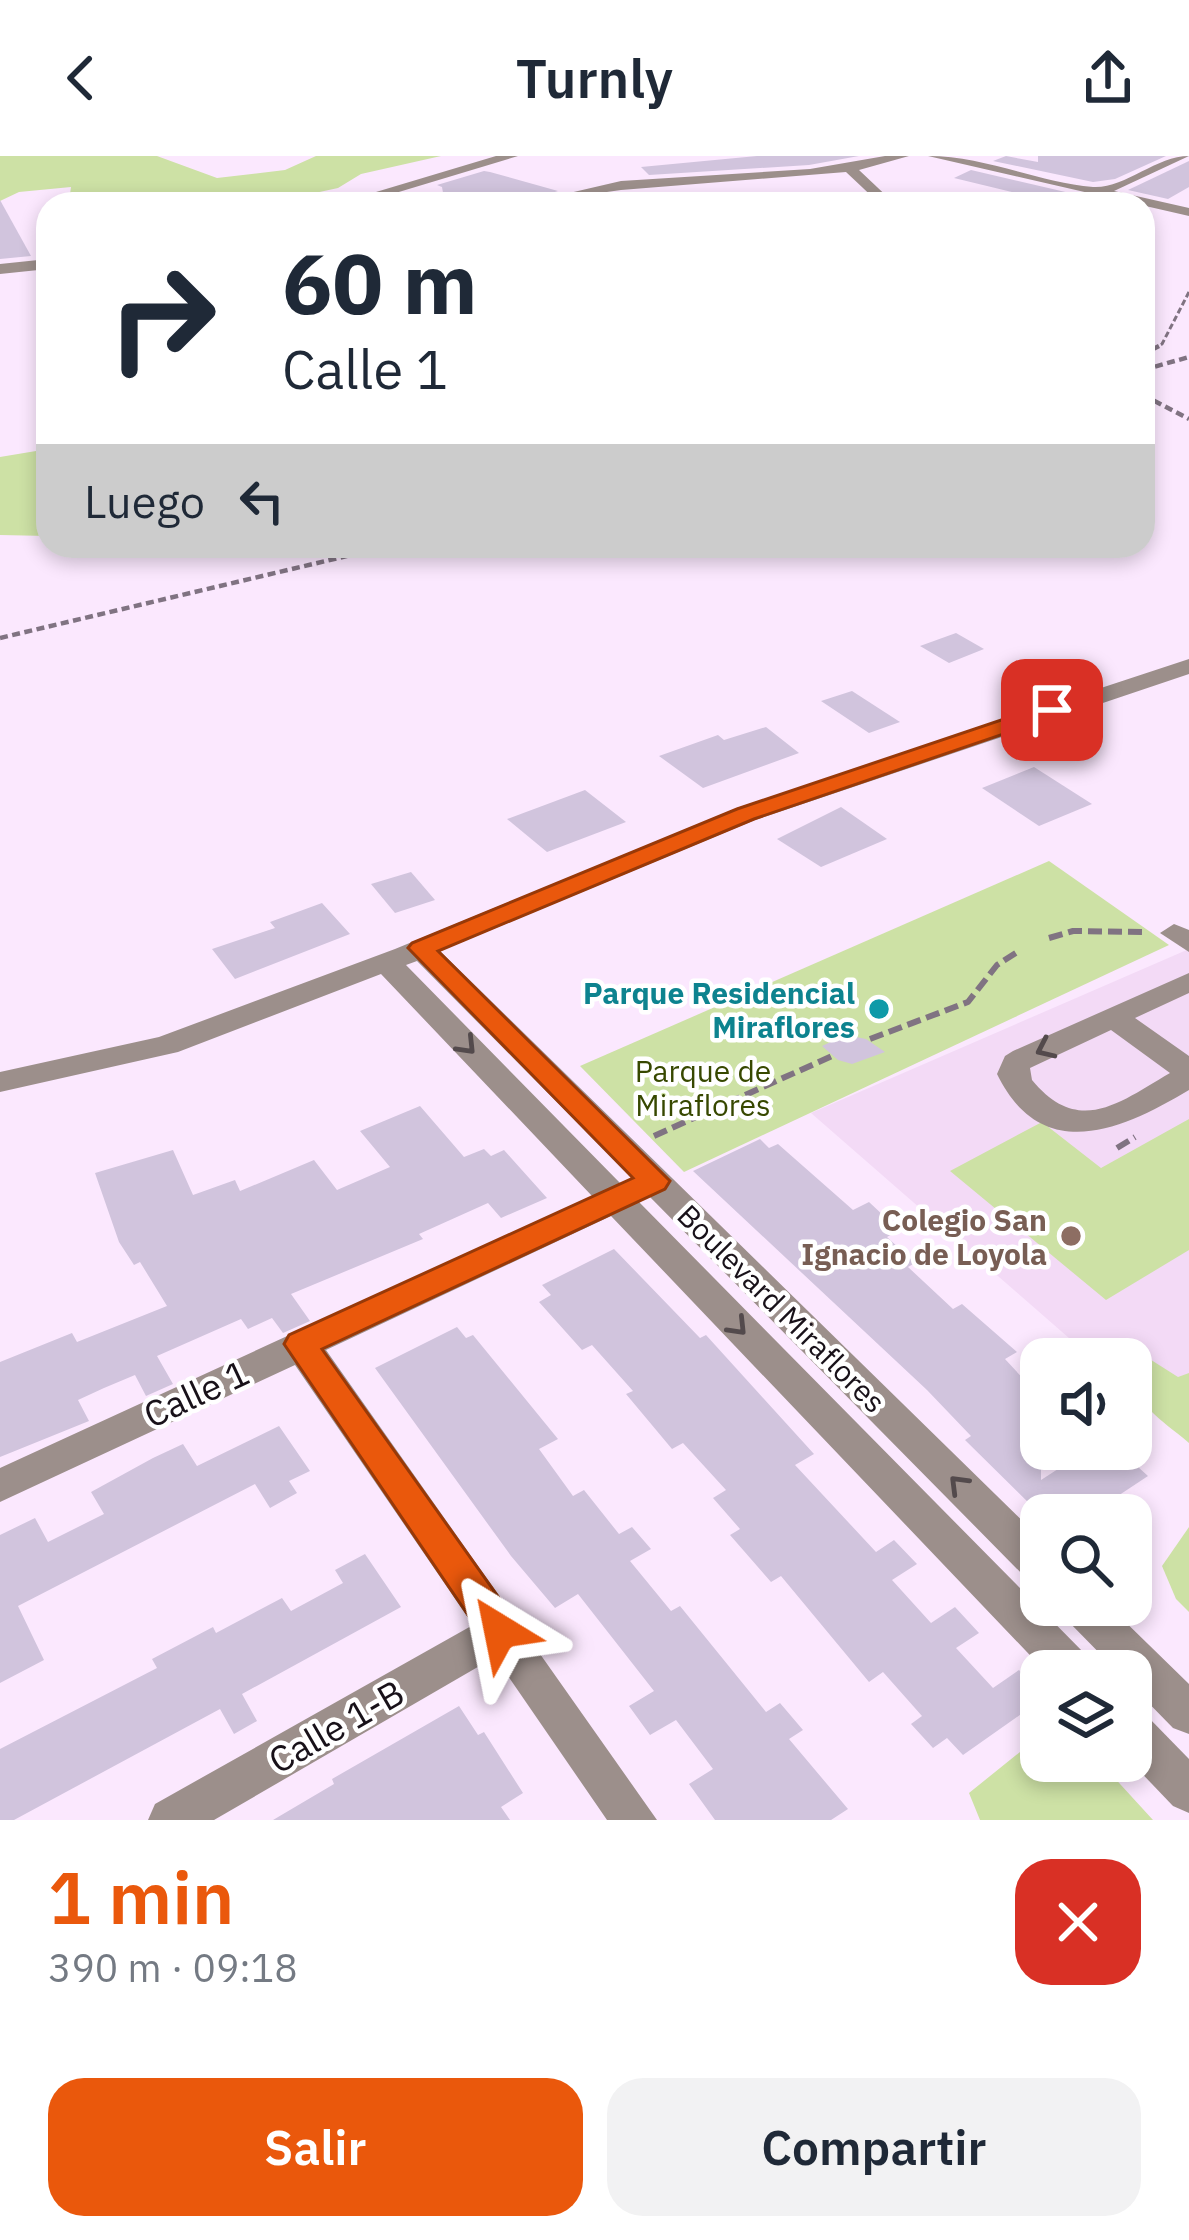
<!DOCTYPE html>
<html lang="es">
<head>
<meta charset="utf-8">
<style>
  body { margin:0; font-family:"IBM Plex Sans",sans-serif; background:#f2f2f3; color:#1f2937; height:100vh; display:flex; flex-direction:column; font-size:45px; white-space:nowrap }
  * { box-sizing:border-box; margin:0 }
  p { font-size:39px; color:#747a83 }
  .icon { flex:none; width:66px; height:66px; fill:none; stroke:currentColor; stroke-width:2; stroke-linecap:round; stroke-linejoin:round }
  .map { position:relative; height:1664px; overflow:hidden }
  .side { display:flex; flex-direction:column; background:#fff; flex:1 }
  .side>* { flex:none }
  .banner { position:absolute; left:36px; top:36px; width:1119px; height:366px; border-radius:36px; box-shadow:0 6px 18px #0003; background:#fff; color:#1f2937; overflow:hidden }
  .tools { position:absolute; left:1020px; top:1182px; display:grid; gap:24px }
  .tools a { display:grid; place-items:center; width:132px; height:132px; border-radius:24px; background:#fff; box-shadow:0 6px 18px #0003; font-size:60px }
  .pin { position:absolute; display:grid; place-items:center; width:102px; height:102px; color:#fff; margin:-51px; border-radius:24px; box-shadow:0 6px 18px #0006 }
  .me { position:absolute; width:132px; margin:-66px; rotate:325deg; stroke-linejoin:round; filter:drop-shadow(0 0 9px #0008) }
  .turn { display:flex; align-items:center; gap:42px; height:252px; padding:0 48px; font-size:54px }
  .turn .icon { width:156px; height:156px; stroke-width:2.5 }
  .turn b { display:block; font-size:84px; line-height:102px }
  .then { display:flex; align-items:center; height:114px; padding:0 48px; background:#0003; gap:24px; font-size:45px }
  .round { display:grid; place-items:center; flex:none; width:126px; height:126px; border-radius:36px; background:#f2f2f3 }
  .head { display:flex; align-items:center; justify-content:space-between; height:204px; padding:0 48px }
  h1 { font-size:72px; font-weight:600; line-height:90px; color:#ea580c }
  .cta { display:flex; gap:24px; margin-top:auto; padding:24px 48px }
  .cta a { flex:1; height:138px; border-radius:36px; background:#ea580c; color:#fff; font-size:48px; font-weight:600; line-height:138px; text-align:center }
  .cta a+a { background:#f2f2f3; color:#1f2937 }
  header { display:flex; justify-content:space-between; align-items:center; height:156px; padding:0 48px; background:#fff; font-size:54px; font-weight:600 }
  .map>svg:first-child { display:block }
</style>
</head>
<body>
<header><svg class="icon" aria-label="back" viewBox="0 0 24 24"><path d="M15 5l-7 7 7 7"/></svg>Turnly<svg class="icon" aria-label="share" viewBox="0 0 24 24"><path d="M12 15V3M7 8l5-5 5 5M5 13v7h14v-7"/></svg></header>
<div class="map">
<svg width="1189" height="1664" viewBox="0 0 1189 1664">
  <rect width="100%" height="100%" fill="#fbe8fe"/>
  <polygon fill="#f3daf6" points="1189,793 1189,1286 1131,1236 1131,1203 1093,1203 811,957"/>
  <g fill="#cde1a5">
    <polygon points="0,0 157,0 217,22 285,14 316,0 441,0 361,18 338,32 264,48 141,48 98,38 70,38 71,31 19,36 0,45"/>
    <polygon points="48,293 48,380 0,379 0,301"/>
    <polygon points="1049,705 1169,789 684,1016 580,910"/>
    <polygon points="1189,963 1189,1094 1106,1144 950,1015 1042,966 1101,1012"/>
    <path d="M1148,1202L1178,1221L1189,1217V1287C1161,1263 1131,1248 1131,1208Z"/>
    <polygon points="1189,1371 1189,1456 1176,1443 1162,1410"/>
    <polygon points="1041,1579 1041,1605 1099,1605 1153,1664 980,1664 969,1637"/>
  </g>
  <g fill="#d1c4dd">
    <polygon points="757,0 859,0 809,9 649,19 641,11"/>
    <polygon points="1006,0 1038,6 1038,0 1166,0 1115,23 1093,26 993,5"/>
    <polygon points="1189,5 1189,31 1168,43 1128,34"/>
    <polygon points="971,14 1117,48 1062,48 954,22"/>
    <polygon points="484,15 490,16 558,35 518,48 445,48 442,31 437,29"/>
    <polygon points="0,44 31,100 0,103"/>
    <polygon points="956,477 984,493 949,507 920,490"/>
    <polygon points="852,535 900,566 869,577 821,545"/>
    <polygon points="766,571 799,597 703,632 659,600 718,579 724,584"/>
    <polygon points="1034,611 1092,648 1039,670 982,632"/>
    <polygon points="585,634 626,666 547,696 507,663"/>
    <polygon points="841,651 887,683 821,711 777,683"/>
    <polygon points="411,716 435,744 395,757 371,728"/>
    <polygon points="322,747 350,778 235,823 212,793 275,772 270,766"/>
    <polygon points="846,879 866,883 885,896 852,908 838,904 822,890"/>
    <polygon points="420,950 464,1001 484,993 491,1000 504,994 547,1042 501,1062 488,1047 419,1078 423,1083 291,1138 310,1165 283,1177 272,1162 248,1173 241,1163 157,1200 173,1228 146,1240 135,1219 104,1232 78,1244 89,1265 0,1301 0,1206 72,1177 77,1186 167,1150 140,1106 134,1109 119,1086 95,1017 173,994 193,1039 235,1024 240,1035 314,1004 337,1034 390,1011 360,975"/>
    <polygon points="760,983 769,992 778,988 853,1054 869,1046 899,1074 887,1081 915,1107 908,1111 953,1153 962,1148 1017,1196 1005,1203 1041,1242 1041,1324 1089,1293 1118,1293 1148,1320 1089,1359 1083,1359 1062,1340 1041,1354 1041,1359 965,1284 971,1280 927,1234 693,1015"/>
    <polygon points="614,1093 700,1182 706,1179 814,1298 795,1309 876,1396 894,1384 917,1408 892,1424 931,1467 955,1451 979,1477 956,1492 993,1532 1019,1514 1041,1537 1041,1544 963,1599 947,1582 933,1592 911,1568 922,1560 883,1516 869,1526 781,1420 771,1426 730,1379 740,1373 713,1342 726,1334 683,1287 672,1293 626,1238 633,1235 592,1189 582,1194 539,1146 551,1139 542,1129"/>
    <polygon points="457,1171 466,1182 473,1179 558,1283 539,1293 573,1340 584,1334 619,1378 632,1371 651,1393 630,1405 671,1455 680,1450 766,1556 780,1547 803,1574 789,1583 848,1653 831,1664 715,1664 689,1628 713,1613 676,1564 650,1579 629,1550 654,1535 578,1438 555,1452 511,1400 375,1212"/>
    <polygon points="279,1270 310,1315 289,1325 297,1337 270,1352 255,1328 18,1450 44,1504 0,1527 0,1379 35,1362 48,1386 104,1358 91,1336 153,1302 183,1288 197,1310"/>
    <polygon points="365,1398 401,1451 242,1538 257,1565 234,1578 220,1553 14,1664 0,1664 0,1593 157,1512 152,1503 213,1471 216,1477 282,1442 291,1455 343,1427 335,1414"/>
    <polygon points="459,1550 478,1579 484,1576 523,1637 501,1651 510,1664 273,1664 334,1628 332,1623"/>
  </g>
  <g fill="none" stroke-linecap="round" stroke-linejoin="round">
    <polyline stroke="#807382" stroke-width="3" stroke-dasharray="6 3" stroke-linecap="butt" points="1153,193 1162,188 1189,136"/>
    <g stroke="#807382" stroke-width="4.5" stroke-dasharray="8 4.5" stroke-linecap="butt">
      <polyline points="1143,198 1159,190"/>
      <polyline points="1143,214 1189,201"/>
      <polyline points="1143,239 1189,263"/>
      <polyline points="0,482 389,390"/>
    </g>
    <g stroke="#807382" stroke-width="6" stroke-dasharray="14 6" stroke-linecap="butt">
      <polyline points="1049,782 1073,775 1146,776"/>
      <polyline points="870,883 968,846 997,809 1019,795"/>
      <polyline points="654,980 832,900"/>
      <polyline points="1117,992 1135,981"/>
    </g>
    <g fill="#9c8f8b" fill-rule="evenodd">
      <polygon points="496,0 518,0 359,48 336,48"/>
      <polygon points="885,0 909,0 859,14 895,48 880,48 846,16 621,34 522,48 621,25 810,13"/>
      <path d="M928,0C985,0 1037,26 1093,31C1124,33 1156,0 1189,0L1114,35L1189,52V60Z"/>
      <polygon points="48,103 48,113 0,118 0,108"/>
      <path d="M1189,503V518L755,664L440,795L1041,1383V1428L1026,1422L648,1039L639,1046L1088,1501L1095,1515H1045L611,1060L326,1194L657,1664H607L495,1501L214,1664H148L155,1648L473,1469L295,1209L0,1346V1312L592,1040L381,818L178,896L0,936V916L159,881L395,793L737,652ZM417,805L633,1023L620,1027L406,809Z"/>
      <polygon points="1174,768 1189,774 1189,796 1160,777"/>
      <path d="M1189,817V837L1135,862L1189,900V934C1122,974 1042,1010 997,918L1005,900L1013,895ZM1111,874L1170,917C1120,946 1079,981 1032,924L1030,912Z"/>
      <polygon points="1059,1449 1108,1449 1189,1528 1189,1578 1173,1572 1131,1529 1131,1515 1117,1515 1065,1462"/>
      <polygon points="1131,1554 1147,1560 1189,1603 1189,1657 1173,1650 1130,1605"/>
    </g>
  </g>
  <defs><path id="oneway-chevron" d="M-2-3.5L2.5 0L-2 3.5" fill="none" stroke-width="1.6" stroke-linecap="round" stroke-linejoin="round" transform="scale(3)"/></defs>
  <g stroke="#534a4c">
    <use href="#oneway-chevron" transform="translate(467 890) rotate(46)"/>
    <use href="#oneway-chevron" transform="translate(1045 893) rotate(155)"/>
    <use href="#oneway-chevron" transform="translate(738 1171) rotate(46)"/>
    <use href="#oneway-chevron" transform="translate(958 1328) rotate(-135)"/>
  </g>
  <polygon fill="#ea580c" stroke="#983908" stroke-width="3" points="1052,547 1063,554 1059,559 754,663 438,795 670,1025 665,1033 322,1193 514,1463 520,1475 514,1487 500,1492 487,1487 284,1188 289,1179 633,1022 408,792 412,787 737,653"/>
  <circle fill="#0f9aa8" stroke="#fff" stroke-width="4.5" cx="879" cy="853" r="12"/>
  <circle fill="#8d6e63" stroke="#fff" stroke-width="4.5" cx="1071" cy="1080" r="12"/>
  <g text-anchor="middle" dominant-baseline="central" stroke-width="9" stroke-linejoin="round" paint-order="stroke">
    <g font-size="30" font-weight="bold" fill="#0d838f" stroke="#fff" text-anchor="end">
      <text x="855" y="836">Parque Residencial<tspan x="855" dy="34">Miraflores</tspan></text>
    </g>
    <g font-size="30" fill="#374800" stroke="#fff">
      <text x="703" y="914">Parque de<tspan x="703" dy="34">Miraflores</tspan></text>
    </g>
    <g font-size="30" font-weight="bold" fill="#785e54" stroke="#fff" text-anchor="end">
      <text x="1047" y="1063">Colegio San<tspan x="1047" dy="34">Ignacio de Loyola</tspan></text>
    </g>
    <g font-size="30" fill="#181119" stroke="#fff">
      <text transform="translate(782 1152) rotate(45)">Boulevard Miraflores</text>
    </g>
    <g font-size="36" fill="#181119" stroke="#fff">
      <text transform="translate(196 1237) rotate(-25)">Calle 1</text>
      <text transform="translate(336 1570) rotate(-30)">Calle 1-B</text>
    </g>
  </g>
</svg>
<div class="tools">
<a><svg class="icon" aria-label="sound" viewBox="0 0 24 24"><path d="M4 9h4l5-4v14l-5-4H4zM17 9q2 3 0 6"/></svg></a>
<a><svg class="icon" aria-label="search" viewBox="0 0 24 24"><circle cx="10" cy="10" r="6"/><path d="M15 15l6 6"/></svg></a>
<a><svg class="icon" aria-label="layers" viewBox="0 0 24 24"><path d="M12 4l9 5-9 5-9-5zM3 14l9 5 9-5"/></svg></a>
</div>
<div class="pin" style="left:1052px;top:554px;background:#d93025"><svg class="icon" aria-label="arrive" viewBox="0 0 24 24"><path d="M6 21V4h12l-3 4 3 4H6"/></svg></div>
<svg class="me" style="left:500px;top:1475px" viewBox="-20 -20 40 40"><path d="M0-17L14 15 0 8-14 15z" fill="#ea580c" stroke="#fff" stroke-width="4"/></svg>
<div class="banner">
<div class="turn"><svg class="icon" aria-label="right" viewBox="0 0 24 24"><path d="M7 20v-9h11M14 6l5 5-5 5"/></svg><div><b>60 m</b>Calle 1</div></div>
<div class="then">Luego<svg class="icon" aria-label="left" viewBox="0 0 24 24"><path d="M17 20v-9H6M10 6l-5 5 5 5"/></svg></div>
</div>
</div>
<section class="side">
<div class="head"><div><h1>1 min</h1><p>390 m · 09:18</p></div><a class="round" style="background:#d93025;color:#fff"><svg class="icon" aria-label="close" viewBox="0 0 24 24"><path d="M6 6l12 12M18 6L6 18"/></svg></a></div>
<div class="cta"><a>Salir</a><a>Compartir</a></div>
</section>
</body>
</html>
